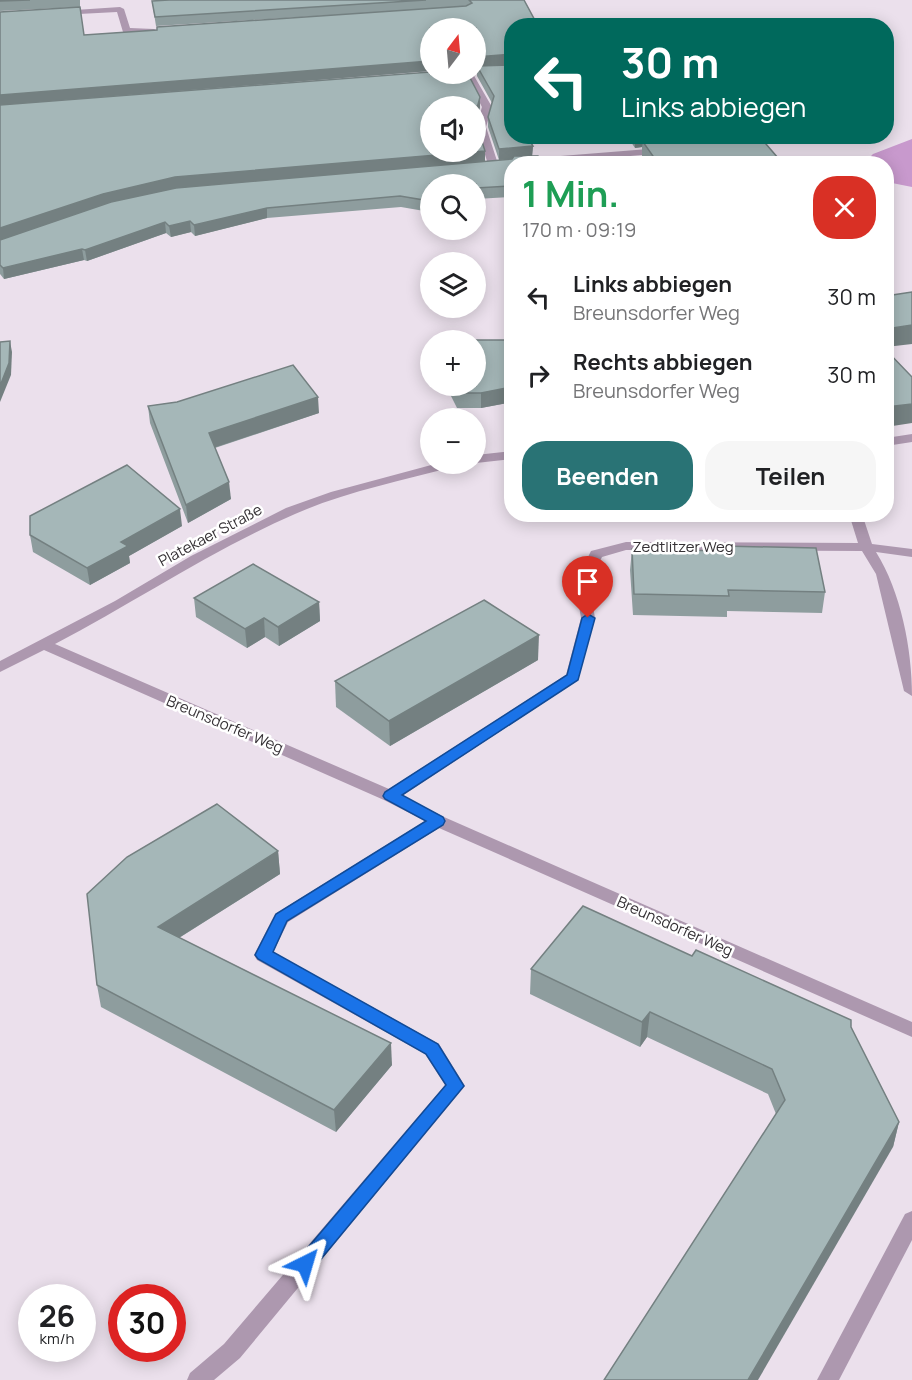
<!DOCTYPE html>
<html lang="de">
<head>
<meta charset="utf-8">
<style>
  body { margin:0; font-family:Manrope,sans-serif; background:#f6f6f6; color:#202124; height:100vh; display:flex; flex-direction:column; font-size:22px; white-space:nowrap }
  * { box-sizing:border-box; margin:0 }
  p { font-size:20px; color:#757577 }
  .icon { flex:none; width:33px; height:33px; fill:none; stroke:currentColor; stroke-width:2; stroke-linecap:round; stroke-linejoin:round }
  .map { position:relative; flex:1; overflow:hidden }
  .drawer { position:absolute; left:504px; top:156px; width:390px; height:366px; display:flex; flex-direction:column; background:#fff; border-radius:24px; box-shadow:0 3px 15px #0003 }
  .drawer>* { flex:none }
  .guide { position:absolute; left:504px; top:18px; width:390px; height:126px; border-radius:24px; box-shadow:0 3px 15px #0003; background:#00695c; color:#fff; overflow:hidden }
  .needle { width:39px; rotate:16deg }
  .controls { position:absolute; left:420px; top:18px; display:grid; gap:12px }
  .controls a { display:grid; place-items:center; width:66px; height:66px; border-radius:50%; background:#fff; box-shadow:0 3px 15px #0003; font-size:30px }
  .speed { position:absolute; left:18px; top:1284px; display:flex; gap:12px; font-size:30px; font-weight:700; text-align:center }
  .speed>* { display:grid; place-content:center; width:78px; height:78px; border-radius:50%; background:#fff; box-shadow:0 3px 15px #0003; line-height:1 }
  .speed small { font-size:15px; font-weight:400 }
  .speed .limit { border:9px solid #d22; background:#fff; color:#111 }
  .pin { position:absolute; display:grid; place-items:center; width:51px; height:51px; color:#fff; margin:-62px -26px; border-radius:50% 50% 50% 0; rotate:-45deg; box-shadow:0 0 6px #0007 }
  .pin .icon { rotate:45deg }
  .me { position:absolute; width:66px; margin:-33px; rotate:40deg; stroke-linejoin:round; filter:drop-shadow(0 0 4px #0008) }
  .turn { display:flex; align-items:center; gap:21px; height:126px; padding:0 18px; font-size:27px }
  .turn .icon { width:78px; height:78px; stroke-width:2.5 }
  .turn b { display:block; font-size:42px; line-height:51px }
  .round { display:grid; place-items:center; flex:none; width:63px; height:63px; border-radius:24px; background:#f6f6f6 }
  .headline { display:flex; align-items:center; justify-content:space-between; height:102px; padding:0 18px }
  h1 { font-size:36px; font-weight:700; line-height:45px; color:#1e9e55 }
  .cta { display:flex; gap:12px; margin-top:auto; padding:12px 18px }
  .cta a { flex:1; height:69px; border-radius:24px; background:#297375; color:#fff; font-size:24px; font-weight:700; line-height:69px; text-align:center }
  .cta a+a { background:#f6f6f6; color:#202124 }
  ul { padding:0; list-style:none }
  li { display:flex; align-items:center; gap:18px; height:78px; padding:0 18px }
  li div { flex:1 }
  li b { display:block; font-size:22px }
  li em { font-style:normal }
  .map>svg:first-child { display:block }
</style>
</head>
<body>
<div class="map">
<svg width="912" height="1380" viewBox="0 0 912 1380">
  <rect width="100%" height="100%" fill="#ebe0ec"/>
  <polygon fill="#c899cd" points="912,139 912,187 887,182 886,164 864,163 873,154"/>
  <g fill="none" stroke-linecap="round" stroke-linejoin="round">
    <g fill="#ad98af" fill-rule="evenodd">
      <polygon points="120,7 124,9 130,28 154,29 157,30 157,34 123,32 117,12 60,15 56,13 60,11"/>
      <polygon points="465,74 473,74 492,107 486,127 498,164 496,166 488,164 476,127 482,107"/>
      <polygon points="661,148 664,149 664,153 541,164 518,162 523,159"/>
      <polygon points="912,434 912,442 886,446 886,438"/>
      <polygon points="512,451 512,459 476,463 476,455"/>
      <path d="M435,464H454L453,467C400,481 345,492 295,514C212,550 135,602 55,644L389,789L566,675L581,618L575,583L591,551L626,542L858,543L849,514H862L872,544L912,549V557L876,552C901,592 912,649 912,696L904,691L876,574L862,551L626,550L602,557L589,583L595,618L578,680L402,796L444,817L912,1022V1037L439,828L288,922L273,952L439,1044L465,1086L240,1358L214,1380H187L190,1373L224,1344L445,1085L425,1054L257,960L254,955L275,914L425,821L384,800L44,650L0,672V661L115,601L191,556L286,508L331,492Z"/>
      <polygon points="912,1211 912,1240 839,1380 817,1380 905,1214"/>
    </g>
  </g>
  <g fill="#8e9d9e">
    <polygon points="0,0 80,0 80,7 0,11"/>
    <polygon points="169,0 524,0 538,26 512,26 512,64 487,66 512,65 512,136 527,136 533,146 532,156 538,156 543,164 512,164 512,197 476,199 476,184 430,184 430,212 401,207 267,218 195,236 191,232 171,237 166,233 87,261 84,260 4,279 0,274 0,240 98,207 0,240 0,105 430,72 430,74 468,74 480,97 480,107 476,122 476,106 430,106 430,152 476,152 476,122 485,151 485,161 320,175 512,159 513,158 499,160 488,127 488,117 492,103 477,76 477,67 476,68 476,28 430,28 430,71 0,105 0,12 80,7 84,35 157,30 157,27 334,15 156,26 152,1"/>
    <polygon points="586,136 614,136 614,144"/>
    <polygon points="627,136 759,136 778,164 646,164 642,158 642,147 635,148"/>
    <polygon points="512,340 512,402 481,408 457,408 446,386 476,386"/>
    <polygon points="177,402 319,413 215,448 231,499 188,523 150,423 148,406"/>
    <polygon points="182,526 129,556 130,563 90,585 33,552 30,535"/>
    <polygon points="722,546 825,592 822,613 727,611 727,617 633,615 630,570 632,549 722,551"/>
    <polygon points="194,598 319,602 320,621 279,646 265,637 247,648 196,617"/>
    <polygon points="538,660 390,746 336,707 335,681"/>
    <polygon points="278,851 280,874 179,938 392,1065 336,1132 101,1007 97,985"/>
    <polygon points="531,969 851,1027 899,1122 893,1147 776,1114 768,1094 647,1037 640,1047 530,994"/>
  </g>
  <g fill="#748081">
    <polygon points="512,54 512,64 476,68 476,57"/>
    <polygon points="430,61 430,71 0,105 0,95"/>
    <polygon points="480,97 480,107 476,122 476,112"/>
    <polygon points="635,136 738,136 643,142 642,147 635,148"/>
    <polygon points="533,146 532,157 499,160 499,149"/>
    <polygon points="485,151 485,161 0,240 0,228 103,194 175,177"/>
    <polygon points="675,157 674,164 655,164 655,159"/>
    <polygon points="778,158 778,164 722,164"/>
    <polygon points="267,208 267,218 195,236 194,225"/>
    <polygon points="190,221 191,232 171,237 169,226"/>
    <polygon points="165,222 166,233 87,261 85,250"/>
    <polygon points="82,249 84,260 4,279 3,268"/>
    <polygon points="912,325 912,344 886,347 886,329"/>
    <polygon points="10,341 12,352 11,375 0,402 0,386"/>
    <polygon points="512,387 512,402 481,408 481,393"/>
    <polygon points="318,397 319,413 210,449 209,433"/>
    <polygon points="912,404 912,423 886,427 886,407"/>
    <polygon points="229,482 231,499 188,523 186,505"/>
    <polygon points="180,509 182,526 129,556 130,563 90,585 87,568 121,542"/>
    <polygon points="319,602 320,621 279,646 278,627"/>
    <polygon points="264,618 265,637 247,648 245,629"/>
    <polygon points="539,635 538,660 390,746 389,721"/>
    <polygon points="278,851 280,874 161,949 158,927"/>
    <polygon points="650,1012 647,1037 640,1047 642,1022"/>
    <polygon points="391,1043 392,1065 336,1132 334,1110"/>
    <polygon points="899,1122 893,1147 758,1380 748,1380"/>
  </g>
  <g fill="#a5b7b8" stroke="#748081" stroke-width="1.5">
    <polygon points="0,0 30,0 0,1"/>
    <polygon points="169,0 426,0 155,17 152,1"/>
    <polygon points="469,0 524,0 538,26 512,26 512,54 476,57 476,58 476,28 430,28 430,61 0,95 0,12 80,7 84,35 157,30 157,27 466,6 472,3"/>
    <polygon points="512,65 512,107 509,107 512,111 512,136 527,136 533,146 499,149 488,117 494,96 477,66"/>
    <polygon points="430,72 430,74 468,74 480,97 476,112 476,106 430,106 430,152 476,152 476,122 485,151 175,177 103,194 0,228 0,105"/>
    <polygon points="708,136 759,136 778,158 722,164 700,164 699,162 679,164 675,157 655,159 643,142"/>
    <polygon points="514,156 538,156 543,164 512,164 512,186 476,188 476,184 430,184 430,201 400,196 267,208 194,225 190,221 169,226 165,222 85,250 82,249 3,268 0,265 0,240 111,202 176,188 512,159"/>
    <polygon points="912,292 912,325 886,329 886,296"/>
    <polygon points="431,340 512,340 512,387 481,393 457,393 454,386 476,386 476,340"/>
    <polygon points="10,341 9,363 0,386 0,342"/>
    <polygon points="886,350 912,377 912,404 886,407"/>
    <polygon points="293,365 318,397 209,433 229,482 186,505 148,406 177,402"/>
    <polygon points="127,465 180,509 121,542 128,546 87,568 30,535 30,516"/>
    <polygon points="722,546 816,548 825,592 728,590 729,596 634,594 632,549 723,551"/>
    <polygon points="253,564 319,602 278,627 264,618 245,629 194,598"/>
    <polygon points="484,600 539,635 389,721 335,681"/>
    <polygon points="217,804 278,851 158,927 391,1043 334,1110 97,985 87,894 127,857"/>
    <polygon points="583,906 692,956 696,950 851,1020 851,1027 899,1122 748,1380 604,1380 785,1100 772,1069 650,1012 642,1022 531,969"/>
  </g>
  <polygon fill="#1a73e8" stroke="#114b97" stroke-width="1.5" points="588,614 595,618 578,680 402,795 443,817 445,821 443,825 287,921 273,952 438,1044 464,1086 312,1270 305,1272 299,1270 296,1264 299,1258 446,1085 426,1054 258,959 255,955 276,914 426,821 385,799 383,796 385,792 567,675 582,618"/>
  <g text-anchor="middle" dominant-baseline="central" stroke-width="5" stroke-linejoin="round" paint-order="stroke">
    <g font-size="15" fill="#343034" stroke="#fff">
      <text transform="translate(210 535) rotate(-28)">Platekaer Straße</text>
      <text x="683" y="546">Zedtlitzer Weg</text>
      <text transform="translate(225 724) rotate(23)">Breunsdorfer Weg</text>
      <text transform="translate(675 926) rotate(24)">Breunsdorfer Weg</text>
    </g>
  </g>
</svg>
<div class="controls">
<a><svg class="needle" viewBox="-14 -14 28 28"><path d="M0-13l5 13h-10z" fill="#e53935"/><path d="M0 13l5-13h-10z" fill="#757577"/></svg></a>
<a><svg class="icon" aria-label="sound" viewBox="0 0 24 24"><path d="M4 9h4l5-4v14l-5-4H4zM17 9q2 3 0 6"/></svg></a>
<a><svg class="icon" aria-label="search" viewBox="0 0 24 24"><circle cx="10" cy="10" r="6"/><path d="M15 15l6 6"/></svg></a>
<a><svg class="icon" aria-label="layers" viewBox="0 0 24 24"><path d="M12 4l9 5-9 5-9-5zM3 14l9 5 9-5"/></svg></a>
<a>+</a>
<a>−</a>
</div>
<div class="speed"><div>26<small>km/h</small></div><div class="limit">30</div></div>
<div class="pin" style="left:588px;top:618px;background:#d93025"><svg class="icon" aria-label="arrive" viewBox="0 0 24 24"><path d="M6 21V4h12l-3 4 3 4H6"/></svg></div>
<svg class="me" style="left:305px;top:1264px" viewBox="-20 -20 40 40"><path d="M0-17L14 15 0 8-14 15z" fill="#1a73e8" stroke="#fff" stroke-width="4"/></svg>
<div class="guide">
<div class="turn"><svg class="icon" aria-label="left" viewBox="0 0 24 24"><path d="M17 20v-9H6M10 6l-5 5 5 5"/></svg><div><b>30 m</b>Links abbiegen</div></div>
</div>
<section class="drawer">
<div class="headline"><div><h1>1 Min.</h1><p>170 m · 09:19</p></div><a class="round" style="background:#d93025;color:#fff"><svg class="icon" aria-label="close" viewBox="0 0 24 24"><path d="M6 6l12 12M18 6L6 18"/></svg></a></div>
<ul>
<li><svg class="icon" aria-label="left" viewBox="0 0 24 24"><path d="M17 20v-9H6M10 6l-5 5 5 5"/></svg><div><b>Links abbiegen</b><p>Breunsdorfer Weg</p></div><em>30 m</em></li>
<li><svg class="icon" aria-label="right" viewBox="0 0 24 24"><path d="M7 20v-9h11M14 6l5 5-5 5"/></svg><div><b>Rechts abbiegen</b><p>Breunsdorfer Weg</p></div><em>30 m</em></li>
</ul>
<div class="cta"><a>Beenden</a><a>Teilen</a></div>
</section>
</div>
</body>
</html>
